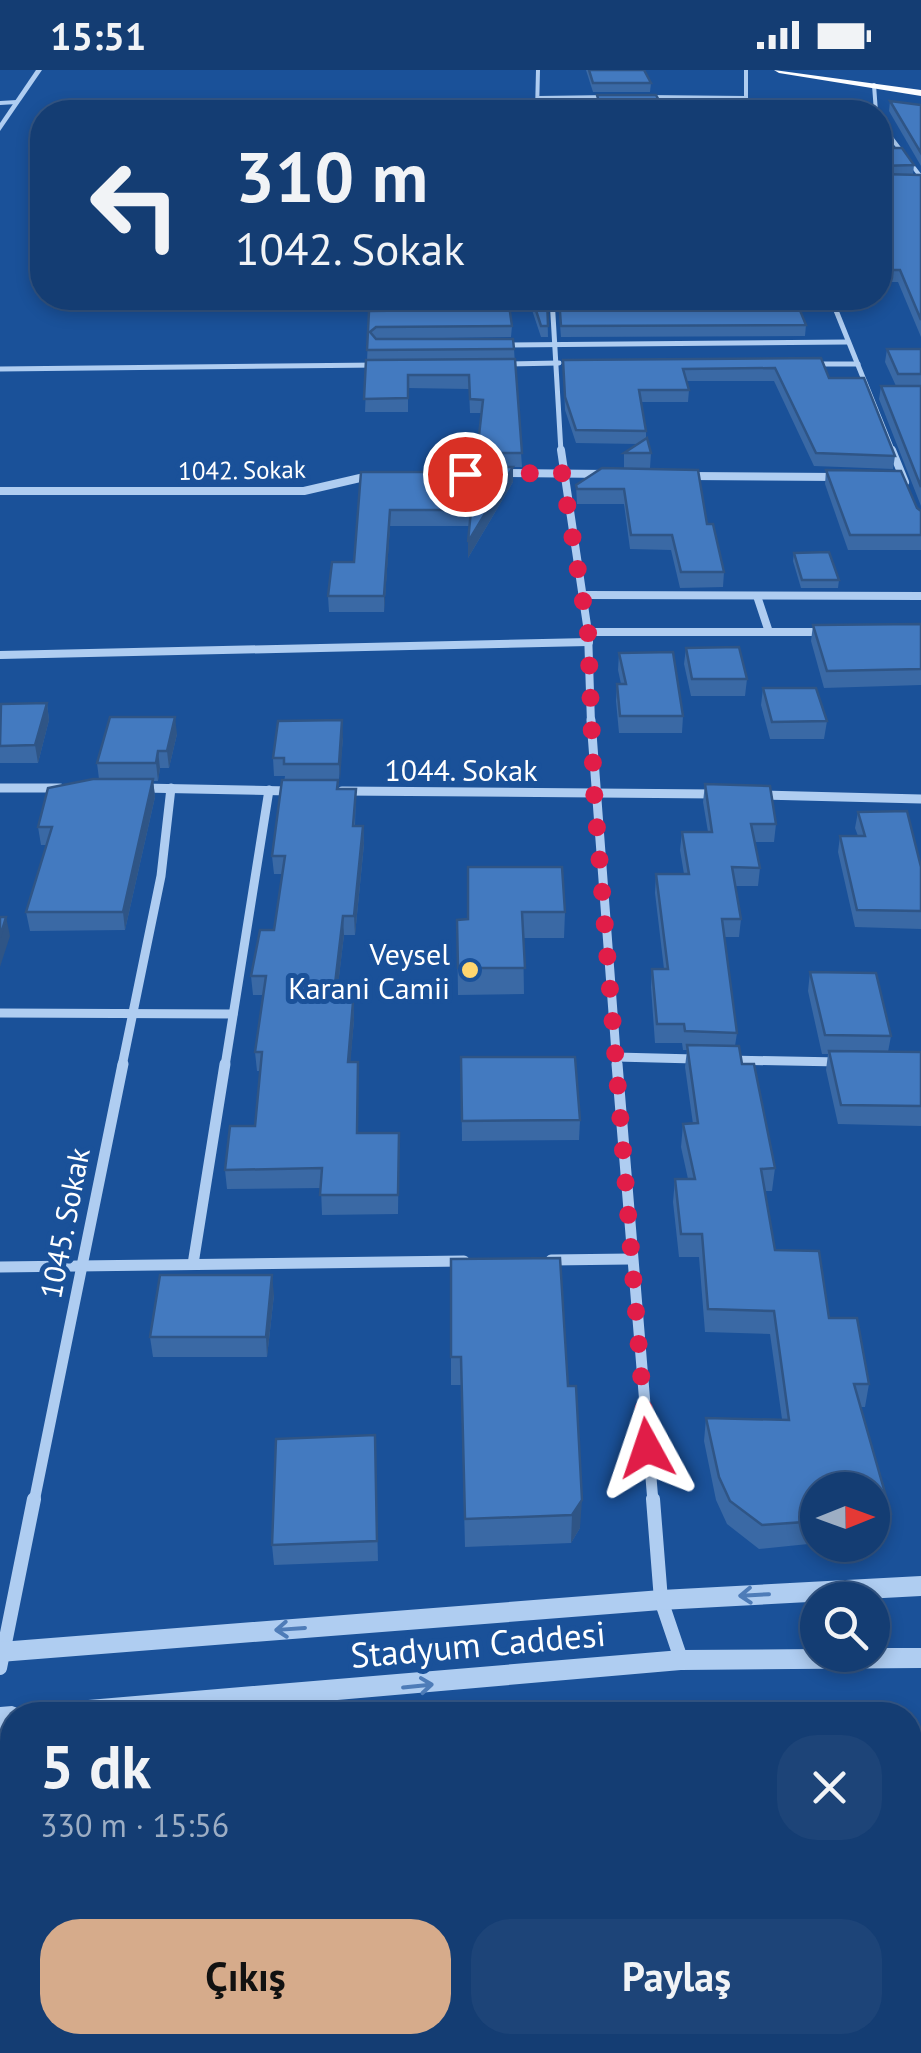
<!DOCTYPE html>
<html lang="tr">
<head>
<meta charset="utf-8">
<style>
  body { margin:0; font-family:"PT Sans",sans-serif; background:#1d4478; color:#f1f3f6; height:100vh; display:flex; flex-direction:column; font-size:38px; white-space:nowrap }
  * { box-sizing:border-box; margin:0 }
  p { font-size:32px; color:#9daec4 }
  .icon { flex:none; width:55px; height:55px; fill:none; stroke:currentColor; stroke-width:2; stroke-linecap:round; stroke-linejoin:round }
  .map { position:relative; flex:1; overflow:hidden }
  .sheet { position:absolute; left:0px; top:1632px; width:922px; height:352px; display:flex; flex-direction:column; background:#143d73; border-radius:40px 40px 0 0; box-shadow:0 5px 15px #0003,0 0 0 2px #335685 }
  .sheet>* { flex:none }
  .banner { position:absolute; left:30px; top:30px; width:862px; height:210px; border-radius:40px; box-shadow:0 5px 15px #0003,0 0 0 2px #335685; background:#143d73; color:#f1f3f6; overflow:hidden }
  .needle { width:65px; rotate:89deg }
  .fabs { position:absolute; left:800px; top:1402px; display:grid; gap:20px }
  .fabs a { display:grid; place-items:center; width:90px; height:90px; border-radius:50%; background:#143d73; box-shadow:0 5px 15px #0003,0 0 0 2px #335685; font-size:50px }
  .pin { position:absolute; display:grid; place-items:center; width:85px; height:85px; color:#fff; margin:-42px; border:5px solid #fff; border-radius:50%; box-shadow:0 2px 10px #0007 }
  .me { position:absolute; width:110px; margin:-55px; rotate:355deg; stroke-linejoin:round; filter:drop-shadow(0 0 8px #0008) }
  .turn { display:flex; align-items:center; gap:35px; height:210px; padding:0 40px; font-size:45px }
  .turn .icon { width:130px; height:130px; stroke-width:2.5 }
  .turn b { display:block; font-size:70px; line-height:85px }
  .round { display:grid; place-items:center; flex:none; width:105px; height:105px; border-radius:40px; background:#1d4478 }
  .summary { display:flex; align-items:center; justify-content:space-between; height:170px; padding:0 40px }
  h1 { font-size:60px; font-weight:600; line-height:75px }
  .button { display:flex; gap:20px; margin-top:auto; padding:20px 40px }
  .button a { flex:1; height:115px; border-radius:40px; background:#d6ab8b; color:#111; font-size:40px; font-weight:600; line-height:115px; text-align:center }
  .button a+a { background:#1d4478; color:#f1f3f6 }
  .status { display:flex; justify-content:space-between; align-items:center; height:70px; padding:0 50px; background:#143d73; direction:ltr }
  .status svg { height:28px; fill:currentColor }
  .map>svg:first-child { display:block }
</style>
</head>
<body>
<div class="status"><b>15:51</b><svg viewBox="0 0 49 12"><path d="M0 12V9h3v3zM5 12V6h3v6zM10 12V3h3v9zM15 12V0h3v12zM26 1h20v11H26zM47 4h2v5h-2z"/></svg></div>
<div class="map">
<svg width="921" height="1983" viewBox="0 0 921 1983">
  <rect width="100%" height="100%" fill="#1a5199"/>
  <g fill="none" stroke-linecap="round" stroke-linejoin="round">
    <g stroke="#afcdf1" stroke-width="4">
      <polyline points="746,0 746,28 752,42"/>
      <polyline points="874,15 876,42"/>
      <polyline points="647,27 746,28"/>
      <polyline points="538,28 610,27"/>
      <polyline points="0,33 17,32"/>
      <polyline points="537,42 538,0"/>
      <polyline points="880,53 921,107"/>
    </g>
    <g stroke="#afcdf1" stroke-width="5">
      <polyline points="552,228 561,382"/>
      <polyline points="831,228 893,382"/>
      <polyline points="502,275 847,272"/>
      <polyline points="506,294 559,293"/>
      <polyline points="811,294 858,294"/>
      <polyline points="0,299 379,295"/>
    </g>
    <g stroke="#afcdf1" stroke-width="8">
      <polyline points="561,380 588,562 591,653"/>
      <polyline points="892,380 905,412"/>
      <polyline points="500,403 608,404"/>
      <polyline points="690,406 837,407"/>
      <polyline points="0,421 304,421 373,405"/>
      <polyline points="584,525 921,526"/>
      <polyline points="757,526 769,562"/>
      <polyline points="588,562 822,562"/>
      <polyline points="0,585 589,572"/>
    </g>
    <g stroke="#afcdf1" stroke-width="9">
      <polyline points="591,650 617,996"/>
      <polyline points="0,718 60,718"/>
      <polyline points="142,718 290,721"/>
      <polyline points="342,721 715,724"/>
      <polyline points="762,725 921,729"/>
      <polyline points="0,943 233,944"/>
      <polyline points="616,987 695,989"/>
      <polyline points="727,990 840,992"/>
      <polyline points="122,996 161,806 171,718"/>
      <polyline points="225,996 269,720"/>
    </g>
    <g stroke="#afcdf1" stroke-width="11">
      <polyline points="617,994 653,1432"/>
      <polyline points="551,1190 630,1189"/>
      <polyline points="193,1194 225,994"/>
      <polyline points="0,1197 464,1191"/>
      <polyline points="34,1432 123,994"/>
    </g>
    <g stroke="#afcdf1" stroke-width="14">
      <polyline points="653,1429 661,1530 681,1589"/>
      <polyline points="0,1598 34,1429"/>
    </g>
    <g fill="#afcdf1" fill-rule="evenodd">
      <polygon points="36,0 42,0 0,61 0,53"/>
      <polygon points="921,1506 921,1526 661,1540 0,1592 0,1572 661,1520"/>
      <polygon points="872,1578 921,1578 921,1598 681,1600 166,1645 29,1645 32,1637 41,1634 681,1580 818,1579 818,1585 872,1585"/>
      <polygon points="12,1636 21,1639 23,1645 12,1645 12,1658 0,1659 0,1637"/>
    </g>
    <polygon fill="#fcfdff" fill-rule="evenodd" points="774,0 921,20 921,26 779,3"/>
  </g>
  <g fill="#3a69a5">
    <polygon points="586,0 644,0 651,13 650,22 593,22"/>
    <polygon points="890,31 921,35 921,96 889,41"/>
    <polygon points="880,78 914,95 913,105 921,105 921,267 898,212 880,212"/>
    <polygon points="528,228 547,228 548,267 541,267"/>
    <polygon points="558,228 616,228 617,238 717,239 712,228 795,228 806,255 805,266 561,267"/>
    <polygon points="446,240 512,256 511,267 375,269 514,279 522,397 513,397 513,412 468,488 469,456 390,456 384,542 329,542 328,526 354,492 361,402 475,402 477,397 482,343 470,343 469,319 408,318 408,342 365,342 369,241"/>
    <polygon points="887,279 921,279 921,436 879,329 881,316 896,316 885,292"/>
    <polygon points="821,288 829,308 895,386 893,399 814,396 774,311 686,311 689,320 688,332 641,332 646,361 646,369 651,383 650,398 624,398 624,383 638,374 576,373 565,340 563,290"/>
    <polygon points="602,398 707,454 724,502 723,517 680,518 671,480 630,479 624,434 577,434 576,415"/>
    <polygon points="826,400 921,441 921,480 848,480 825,414"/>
    <polygon points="794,483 839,510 838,518 801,518 793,491"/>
    <polygon points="921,554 921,615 824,618 811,571 813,555"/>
    <polygon points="686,578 747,609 745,626 691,626 684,594"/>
    <polygon points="619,583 683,646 682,663 619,663 616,631 617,614 621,614 618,600"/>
    <polygon points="763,618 827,651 824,669 770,669 761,635"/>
    <polygon points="47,633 49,650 38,693 0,693 0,638"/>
    <polygon points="177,664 169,698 160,698 158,711 153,711 155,727 125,860 30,861 26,842 46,775 41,775 38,757 99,709 97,693"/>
    <polygon points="343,668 338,719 356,719 355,756 363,756 364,774 355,865 344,865 336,931 353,932 354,950 350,992 358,992 358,1063 399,1063 398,1144 322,1145 321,1118 227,1119 225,1100 255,1056 260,1001 257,1001 255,982 263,925 253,925 251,906 274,860 282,804 274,804 272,786 285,706 274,706 273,688"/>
    <polygon points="705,714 776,754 774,772 755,772 760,798 758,816 735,816 741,849 739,867 724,867 737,963 735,976 775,1098 772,1121 765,1121 775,1180 829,1248 869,1314 865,1337 861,1337 891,1444 886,1467 872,1469 872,1420 818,1420 818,1473 759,1479 727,1454 716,1430 704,1371 706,1348 782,1349 770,1264 705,1262 699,1187 679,1187 673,1132 675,1109 688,1109 681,1077 683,1054 693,1054 685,997 687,980 683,980 682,973 655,973 651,917 652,899 664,899 655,823 656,804 684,804 680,780 682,762 708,762 703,732"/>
    <polygon points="858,742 921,797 921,859 855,857 838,782 840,766 858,766 855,758"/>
    <polygon points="468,797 565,842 564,868 523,868 524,924 458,925 457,850 468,849"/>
    <polygon points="810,902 891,966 888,982 921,982 921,1056 838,1054 826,1000 828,984 822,984 808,921"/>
    <polygon points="461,987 580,1050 579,1070 462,1071"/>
    <polygon points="451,1189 568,1316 580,1458 571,1473 465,1477 461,1315 451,1315"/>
    <polygon points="274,1225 267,1287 153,1287 150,1267"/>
    <polygon points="375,1365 378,1491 274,1495 272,1475"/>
  </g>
  <g fill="#2f5586">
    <polygon points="513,397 513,412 468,488 468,472"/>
    <polygon points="390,440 390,456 384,542 384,526"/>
    <polygon points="47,633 49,650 38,693 35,675"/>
    <polygon points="175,647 177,664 169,698 167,681"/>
    <polygon points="342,650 343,668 340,712 339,694"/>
    <polygon points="158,681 160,698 158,711 156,693"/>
    <polygon points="153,709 155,727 125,860 123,842"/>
    <polygon points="363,756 364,774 355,865 354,846"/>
    <polygon points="343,846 344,865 334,950 333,931"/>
    <polygon points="6,847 10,866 0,897 0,867"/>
    <polygon points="353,932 354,950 349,1011 348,992"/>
    <polygon points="272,1205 274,1225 267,1287 266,1267"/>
    <polygon points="582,1430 580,1458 571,1473 572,1445"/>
  </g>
  <g fill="#437ac0" stroke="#2f5586" stroke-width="2.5">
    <polygon points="589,0 644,0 651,13 593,13"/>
    <polygon points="597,25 656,25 663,38 691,38 693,42 602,42"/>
    <polygon points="890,31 921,35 921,83"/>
    <polygon points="880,78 902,78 914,95 880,96"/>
    <polygon points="880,104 921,105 921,250 900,200 880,200"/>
    <polygon points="448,228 508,228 512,256 376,257 370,262 376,269 513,269 514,279 367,280 369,241 446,240"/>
    <polygon points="532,228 547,228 548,256 541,256"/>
    <polygon points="559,228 616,228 617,238 721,239 717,228 795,228 806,255 561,256"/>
    <polygon points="887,279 921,279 921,304 898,304"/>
    <polygon points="821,288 829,308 864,308 895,386 816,383 775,298 683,299 689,320 639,320 646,361 576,360 565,327 563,290"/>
    <polygon points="515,289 522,383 477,383 483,330 470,329 469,305 408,305 408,328 364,329 366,290"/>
    <polygon points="881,316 921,316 921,417"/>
    <polygon points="647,368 651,383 624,383"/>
    <polygon points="476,397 513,397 468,472 471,440 390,440 384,526 328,526 332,492 354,492 361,402 475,402"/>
    <polygon points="602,398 698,400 707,454 713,454 724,502 681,502 672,465 631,465 624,419 577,419 576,415"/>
    <polygon points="826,400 901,401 917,438 921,441 921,465 850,465"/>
    <polygon points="829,482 839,510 802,510 794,483"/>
    <polygon points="921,554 921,599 827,601 813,555"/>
    <polygon points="739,577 747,609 692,609 686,578"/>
    <polygon points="673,582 683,646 620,646 617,614 626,614 619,583"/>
    <polygon points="763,618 816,618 827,651 772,652"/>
    <polygon points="47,633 35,675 0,676 1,634"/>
    <polygon points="110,647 175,647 167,681 158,681 156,693 97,693"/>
    <polygon points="342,650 339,694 284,694 284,688 273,688 278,651"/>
    <polygon points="93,709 153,709 123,842 26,842 52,757 38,757 48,718"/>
    <polygon points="282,710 338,710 337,719 356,719 353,756 363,756 354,846 343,846 333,931 353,932 348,992 358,992 357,1063 399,1063 398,1125 320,1125 322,1098 225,1100 230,1056 255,1056 262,982 255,982 266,906 251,906 260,860 274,860 285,786 272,786"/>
    <polygon points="705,714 770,716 776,754 751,754 760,798 732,797 741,849 722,849 737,963 685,961 684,954 657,954 652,899 668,899 656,804 689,804 682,762 712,762"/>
    <polygon points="907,741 921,797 921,841 857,840 840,766 865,766 858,742"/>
    <polygon points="468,797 562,797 565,842 522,842 525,898 458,898 457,850 468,849"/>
    <polygon points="0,847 6,847 0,867"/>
    <polygon points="810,902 876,903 891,966 825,965"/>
    <polygon points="687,975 739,976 742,994 754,994 775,1098 761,1099 775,1180 819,1181 829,1248 857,1248 869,1314 854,1314 891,1444 872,1446 872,1420 818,1420 818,1451 762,1455 730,1431 719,1407 706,1348 789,1350 774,1241 708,1239 702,1164 681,1164 675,1109 695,1109 683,1054 698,1053"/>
    <polygon points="829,981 921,982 921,1036 841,1035"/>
    <polygon points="461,987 575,987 580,1050 462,1051"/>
    <polygon points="560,1188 568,1316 576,1316 582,1430 572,1445 465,1449 461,1287 451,1287 451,1189"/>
    <polygon points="160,1205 272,1205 266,1267 150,1267"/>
    <polygon points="375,1365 377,1471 272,1475 276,1369"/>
  </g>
  <defs><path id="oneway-shaft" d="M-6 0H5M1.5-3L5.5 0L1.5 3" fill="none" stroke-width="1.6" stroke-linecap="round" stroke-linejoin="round" transform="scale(2.5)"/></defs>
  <g stroke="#4e7cb8">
    <use href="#oneway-shaft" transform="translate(754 1525) rotate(177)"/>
    <use href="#oneway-shaft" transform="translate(290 1559) rotate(176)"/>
    <use href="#oneway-shaft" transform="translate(418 1616) rotate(-6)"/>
  </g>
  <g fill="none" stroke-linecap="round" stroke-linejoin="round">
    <polyline stroke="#e11d48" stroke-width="18" stroke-dasharray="0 32.4" points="465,404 562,403 588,562 594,721 647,1378"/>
  </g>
  <circle fill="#ffd66f" stroke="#1a5199" stroke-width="4" cx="470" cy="900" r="10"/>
  <g text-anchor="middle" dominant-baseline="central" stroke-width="10" stroke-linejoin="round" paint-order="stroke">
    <g font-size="25" fill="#fff" stroke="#1a5199">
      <text transform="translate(242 400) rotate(-1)">1042. Sokak</text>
    </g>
    <g font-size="30" fill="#fff" stroke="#1a5199">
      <text x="461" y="699">1044. Sokak</text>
      <text transform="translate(64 1153) rotate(-79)">1045. Sokak</text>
    </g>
    <g font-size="30" fill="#fff" stroke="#1a5199" text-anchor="end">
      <text x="450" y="883">Veysel<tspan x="450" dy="34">Karani Camii</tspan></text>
    </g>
    <g font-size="35" fill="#fff" stroke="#1a5199">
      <text transform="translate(478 1574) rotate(-5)">Stadyum Caddesi</text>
    </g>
  </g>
</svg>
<div class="fabs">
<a><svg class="needle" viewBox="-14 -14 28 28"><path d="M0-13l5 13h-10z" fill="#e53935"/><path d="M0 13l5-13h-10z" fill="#9daec4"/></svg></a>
<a><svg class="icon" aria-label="search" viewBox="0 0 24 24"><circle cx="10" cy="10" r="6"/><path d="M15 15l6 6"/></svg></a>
</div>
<div class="pin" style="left:465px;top:404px;background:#d93025"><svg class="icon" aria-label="arrive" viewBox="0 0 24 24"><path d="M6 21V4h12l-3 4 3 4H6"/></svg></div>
<svg class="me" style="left:647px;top:1378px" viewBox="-20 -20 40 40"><path d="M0-17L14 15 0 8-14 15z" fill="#e11d48" stroke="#fff" stroke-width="4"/></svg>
<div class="banner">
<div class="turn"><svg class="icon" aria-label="left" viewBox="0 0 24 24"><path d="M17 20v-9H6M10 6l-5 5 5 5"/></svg><div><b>310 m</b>1042. Sokak</div></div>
</div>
<section class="sheet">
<div class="summary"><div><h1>5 dk</h1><p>330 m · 15:56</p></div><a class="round"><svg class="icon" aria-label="close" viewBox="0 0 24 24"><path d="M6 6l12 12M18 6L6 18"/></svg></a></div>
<div class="button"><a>Çıkış</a><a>Paylaş</a></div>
</section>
</div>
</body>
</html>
